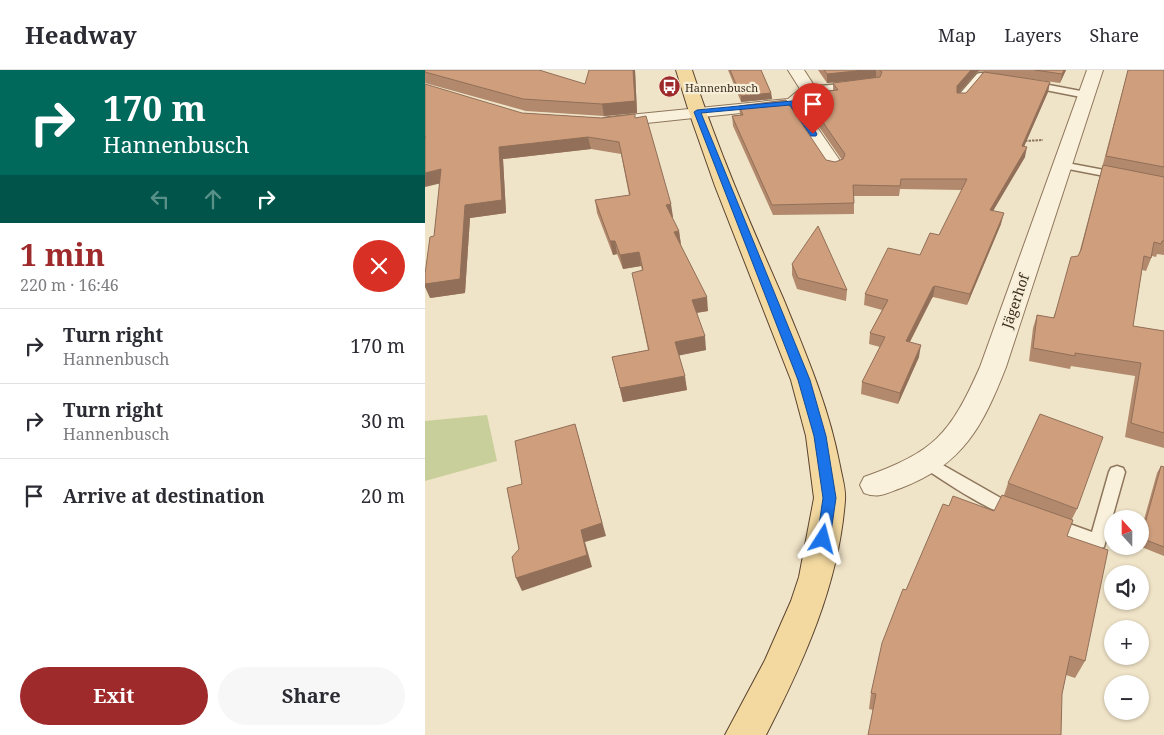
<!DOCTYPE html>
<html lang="en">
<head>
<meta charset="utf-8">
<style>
  body { margin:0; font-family:"Noto Serif",serif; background:#f7f7f7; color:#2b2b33; height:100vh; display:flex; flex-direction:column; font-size:19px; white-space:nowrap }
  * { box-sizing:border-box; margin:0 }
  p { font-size:16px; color:#7c7c81 }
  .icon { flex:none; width:28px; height:28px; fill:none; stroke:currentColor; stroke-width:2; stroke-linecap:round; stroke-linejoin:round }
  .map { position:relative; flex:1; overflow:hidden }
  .drawer { display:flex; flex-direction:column; background:#fff; width:425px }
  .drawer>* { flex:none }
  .banner { background:#00695c; color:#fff; overflow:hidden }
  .needle { width:32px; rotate:339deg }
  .tools { position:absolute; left:679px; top:440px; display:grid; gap:10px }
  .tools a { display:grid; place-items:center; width:45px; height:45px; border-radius:50%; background:#fff; box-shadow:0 1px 4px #0004; font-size:25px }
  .pin { position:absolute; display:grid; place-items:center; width:42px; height:42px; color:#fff; margin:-51px -21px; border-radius:50% 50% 50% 0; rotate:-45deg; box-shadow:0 0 5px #0007 }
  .pin .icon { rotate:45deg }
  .me { position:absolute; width:55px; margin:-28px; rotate:9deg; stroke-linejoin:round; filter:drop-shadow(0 0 4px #0008) }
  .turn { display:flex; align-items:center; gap:18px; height:105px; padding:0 20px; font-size:22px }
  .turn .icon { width:65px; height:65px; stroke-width:2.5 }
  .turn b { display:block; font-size:35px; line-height:42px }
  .lanes { display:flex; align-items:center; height:48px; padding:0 20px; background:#0003; justify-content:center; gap:25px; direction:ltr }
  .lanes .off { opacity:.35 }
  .round { display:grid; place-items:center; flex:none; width:52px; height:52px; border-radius:26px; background:#f7f7f7 }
  .overview { display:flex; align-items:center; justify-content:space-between; height:85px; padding:0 20px }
  h1 { font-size:30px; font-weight:700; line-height:38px; color:#9e2a2b }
  .cta { display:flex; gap:10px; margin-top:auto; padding:10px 20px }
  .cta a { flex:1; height:58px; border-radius:30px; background:#9e2a2b; color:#fff; font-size:20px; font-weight:700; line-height:58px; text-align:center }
  .cta a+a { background:#f7f7f7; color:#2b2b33 }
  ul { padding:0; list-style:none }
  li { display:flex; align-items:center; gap:15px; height:75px; padding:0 20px; border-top:1px solid #e1e1e2 }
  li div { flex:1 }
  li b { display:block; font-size:19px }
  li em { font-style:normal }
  header { display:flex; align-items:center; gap:30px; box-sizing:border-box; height:70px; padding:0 25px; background:#fff; border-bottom:1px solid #e1e1e2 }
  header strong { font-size:24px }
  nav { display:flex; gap:28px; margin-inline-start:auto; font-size:18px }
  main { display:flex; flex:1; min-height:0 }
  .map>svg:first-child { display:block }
</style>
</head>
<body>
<header>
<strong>Headway</strong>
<nav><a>Map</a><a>Layers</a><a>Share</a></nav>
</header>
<main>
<section class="drawer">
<div class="banner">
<div class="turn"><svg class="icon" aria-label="right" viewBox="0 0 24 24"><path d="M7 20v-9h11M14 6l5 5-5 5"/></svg><div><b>170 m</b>Hannenbusch</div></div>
<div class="lanes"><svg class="icon off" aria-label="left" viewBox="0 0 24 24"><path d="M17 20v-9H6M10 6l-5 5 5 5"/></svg><svg class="icon off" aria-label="ahead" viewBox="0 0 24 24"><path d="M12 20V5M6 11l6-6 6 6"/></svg><svg class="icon" aria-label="right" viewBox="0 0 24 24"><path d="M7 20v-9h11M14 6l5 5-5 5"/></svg></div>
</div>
<div class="overview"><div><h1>1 min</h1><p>220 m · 16:46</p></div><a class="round" style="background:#d93025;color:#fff"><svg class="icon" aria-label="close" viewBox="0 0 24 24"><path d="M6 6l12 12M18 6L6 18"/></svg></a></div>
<ul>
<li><svg class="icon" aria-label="right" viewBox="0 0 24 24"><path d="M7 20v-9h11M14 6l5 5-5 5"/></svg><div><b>Turn right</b><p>Hannenbusch</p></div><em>170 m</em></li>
<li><svg class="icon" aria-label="right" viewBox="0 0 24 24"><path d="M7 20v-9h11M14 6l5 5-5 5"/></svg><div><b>Turn right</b><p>Hannenbusch</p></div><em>30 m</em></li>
<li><svg class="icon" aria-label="arrive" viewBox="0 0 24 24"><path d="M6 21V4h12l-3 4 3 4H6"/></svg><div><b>Arrive at destination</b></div><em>20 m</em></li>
</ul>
<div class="cta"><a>Exit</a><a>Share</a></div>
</section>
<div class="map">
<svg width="739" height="665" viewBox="0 0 739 665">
  <rect width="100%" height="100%" fill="#f0e4c8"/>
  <polygon fill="#c9cf9b" points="62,345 72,391 0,411 0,351"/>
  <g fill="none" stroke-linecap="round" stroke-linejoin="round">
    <defs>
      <g id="lane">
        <polygon points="555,3 576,6 580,9 576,12 557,9 538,31 532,31 532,27 552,4"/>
        <polygon points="603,11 661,22 665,25 661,28 600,16 599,14"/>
        <polygon points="427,13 431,16 430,18 384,23 380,20 384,17"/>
        <polygon points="637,92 695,103 700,106 695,109 633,97 632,95"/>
        <path d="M502,386L581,431L596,436L599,441L596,446C577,452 515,408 496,396L494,392L496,388Z"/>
        <polygon points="692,396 698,398 700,402 679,477 673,479 619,459 616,454 619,449 625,447 667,462 684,402 686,398"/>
      </g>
      <g id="street">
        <polygon points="363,0 379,0 392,20 376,34 418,95 416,99 409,101 402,99 362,38 184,57 178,56 175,52 178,48 184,47 363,29 375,19"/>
        <path d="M662,0H678L581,297C558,356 538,395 476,418C461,423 455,429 439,423L435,415L439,407C509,382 525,365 555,297Z"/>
      </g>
      <path id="primary" d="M251,0H267C292,78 325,153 358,228C381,284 404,337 415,396C417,407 421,419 420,430C414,514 379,591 341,665H300L340,590L366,531L374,507L389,428L381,366L366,310L290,116L264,42Z"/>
    </defs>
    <use href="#lane" stroke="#8d765c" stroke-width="3"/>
    <use href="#street" stroke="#8d765c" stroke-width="2"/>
    <use href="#primary" stroke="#5b4430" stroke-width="2"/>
    <polyline stroke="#8d765c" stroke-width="2" stroke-dasharray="2.5 1" stroke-linecap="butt" points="600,71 618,70"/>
    <use href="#lane" fill="#faf1dc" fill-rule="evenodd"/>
    <use href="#street" fill="#faf1dc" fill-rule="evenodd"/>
    <use href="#primary" fill="#f3d9a0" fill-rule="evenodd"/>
  </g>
  <g fill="#b2896c" fill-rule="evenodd">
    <polygon points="0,0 160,14 164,0 210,0 212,43 179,46 101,41 0,13"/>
    <polygon points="303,0 336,0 346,23 347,29 316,32"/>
    <path d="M393,0H641L635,13L592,7L625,12L623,22L599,76L600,87L568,141L576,154L542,235L508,227L507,228L485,272L494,287L473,334L436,324L437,312L455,277L444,274L445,263L457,240L439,235L440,224L495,185L514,165L537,120L475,119L474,126H429V144L348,145L308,56L307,46L315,45L314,36L401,90L410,92L417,90L378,34L379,25L408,20V13L422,11L402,13ZM554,1L559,2L541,23H533L551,3Z"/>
    <polygon points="703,0 739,0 739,185 732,184 731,187 727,186 721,201 717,200 708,256 739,261 739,378 700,367 710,306 646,296 645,299 604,291 608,258 612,245 628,248 654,184"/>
    <polygon points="97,43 177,48 211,48 248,147 247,148 254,161 256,175 283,241 272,243 281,280 254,285 262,320 198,332 187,287 223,280 210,217 217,201 216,196 198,199 192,184 188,185 172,143 170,130 204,125 196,84 166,79 78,89 81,143 45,148 40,223 5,228 9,166 15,113"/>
    <polygon points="367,194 422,220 421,231 372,219 367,205"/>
    <polygon points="736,396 739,397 739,486 714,476 715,476 715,464 732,403"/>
    <polygon points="583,413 652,439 647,449 642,466 660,591 650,608 641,605 637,624 448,640 444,639 446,623 481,520 524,436 569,441 579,425"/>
  </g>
  <g fill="#916f58">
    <polygon points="208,0 210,0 212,43 179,46 177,34"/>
    <polygon points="440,0 451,0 451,8 402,13 402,4"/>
    <polygon points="546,0 555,0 554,1 551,3 531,26 532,16"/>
    <polygon points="639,0 641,0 635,13 637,4"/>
    <polygon points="625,12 623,22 595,86 597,76"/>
    <polygon points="346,23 347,29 316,32 316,26"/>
    <polygon points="163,67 166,79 78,89 81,143 45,148 40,223 5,228 0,217 0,214 40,135 74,77"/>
    <polygon points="602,77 600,87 562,151 565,140"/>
    <polygon points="16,99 21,112 0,117 0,103"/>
    <polygon points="246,134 248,147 243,148 241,135"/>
    <polygon points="579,143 576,154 542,235 545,224"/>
    <polygon points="254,161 256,175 249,162"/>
    <polygon points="185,171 190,171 192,184 188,185"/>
    <polygon points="214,182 216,196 198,199 195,185"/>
    <polygon points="510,216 508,227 507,228 479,283 481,271 508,217"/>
    <polygon points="282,227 283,241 269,243 267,230"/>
    <polygon points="280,266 281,280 252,286 250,272"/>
    <polygon points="496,275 494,287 473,334 475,323"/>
    <polygon points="260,306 262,320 198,332 195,318"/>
    <polygon points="150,354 181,466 160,472 167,497 97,521 91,508"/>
  </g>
  <g fill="#cf9f7d" stroke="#916f58">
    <polygon points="0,0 114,0 160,14 164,0 208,0 210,31 177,34 98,29 0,2"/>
    <polygon points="305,0 336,0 346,23 316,26"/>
    <polygon points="399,0 440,0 402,4"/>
    <polygon points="454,0 546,0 532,16 532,23 541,23 559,2 625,12 597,76 602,77 565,140 579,143 545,224 510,216 508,217 481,271 496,275 475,323 437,312 460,267 445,263 463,230 440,224 463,178 495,185 505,163 514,165 542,109 476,109 475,116 428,115 429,133 347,135 307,46 318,45 314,36 361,30 401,90 410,92 418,89 420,84 379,25 381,23 413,20 408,13 455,7 457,2"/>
    <polygon points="610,0 639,0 637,4"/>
    <polygon points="703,0 739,0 739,97 681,86"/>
    <polygon points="0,14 97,43 177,48 210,44 210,48 221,46 246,134 241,135 254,161 249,162 282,227 267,230 280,266 250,272 260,306 195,318 187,287 224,280 207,203 218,200 214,182 195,185 190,171 185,171 170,130 205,125 194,72 163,67 74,77 77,130 40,135 35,209 0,214 0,204 5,167 9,166 16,99 0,103 0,68 1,67 0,67"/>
    <polygon points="678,95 739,107 739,171 737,171 736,174 729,172 726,188 719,186 708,256 739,261 739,363 706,353 716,293 650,283 650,286 608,278 612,245 629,248 646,187 653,186 656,180"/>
    <polygon points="393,156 422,220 373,208 367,194"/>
    <polygon points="615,344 678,367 652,439 583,413"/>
    <polygon points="150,354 177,453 156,460 162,485 91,508 87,487 94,479 82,418 97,414 90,371"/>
    <polygon points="736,396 739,397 739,477 716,468"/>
    <polygon points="577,425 648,450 642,466 683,480 660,591 645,586 637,624 636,665 443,665 451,624 446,623 457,573 478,519 481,520 518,434 524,436 528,426 569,441"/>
  </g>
  <polygon fill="#1a73e8" stroke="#114b97" points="367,31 370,31 392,64 391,66 386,66 365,35 276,43 385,310 401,366 411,428 405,469 403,473 398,475 394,473 392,469 398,428 389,366 373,310 269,42 272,40"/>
  <defs>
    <symbol id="bus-disc" viewBox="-11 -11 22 22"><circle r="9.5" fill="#9e2a2b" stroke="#f7eed8"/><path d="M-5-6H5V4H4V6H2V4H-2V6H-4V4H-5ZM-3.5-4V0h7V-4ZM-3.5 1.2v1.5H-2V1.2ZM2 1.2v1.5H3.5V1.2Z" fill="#fff"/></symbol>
  </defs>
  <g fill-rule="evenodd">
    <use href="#bus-disc" x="232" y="4" width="25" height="25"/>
  </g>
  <g text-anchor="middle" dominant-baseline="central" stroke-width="4.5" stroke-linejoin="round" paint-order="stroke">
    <g font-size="11" fill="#3d2e20" stroke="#f7eed8" text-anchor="start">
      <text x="260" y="17">Hannenbusch</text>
    </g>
    <g font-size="14" fill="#3d2e20" stroke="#f7eed8">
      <text transform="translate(590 231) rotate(-71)">Jägerhof</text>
    </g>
  </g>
</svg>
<div class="tools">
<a><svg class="needle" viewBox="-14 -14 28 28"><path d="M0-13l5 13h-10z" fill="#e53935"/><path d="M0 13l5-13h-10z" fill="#7c7c81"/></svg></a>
<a><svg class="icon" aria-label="sound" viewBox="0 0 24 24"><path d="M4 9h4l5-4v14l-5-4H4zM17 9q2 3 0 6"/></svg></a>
<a>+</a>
<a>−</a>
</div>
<div class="pin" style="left:388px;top:64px;background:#d93025"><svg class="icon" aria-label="arrive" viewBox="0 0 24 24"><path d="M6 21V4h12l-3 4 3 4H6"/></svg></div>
<svg class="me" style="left:398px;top:469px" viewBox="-20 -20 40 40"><path d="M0-17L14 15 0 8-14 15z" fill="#1a73e8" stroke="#fff" stroke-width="4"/></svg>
</div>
</main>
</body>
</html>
